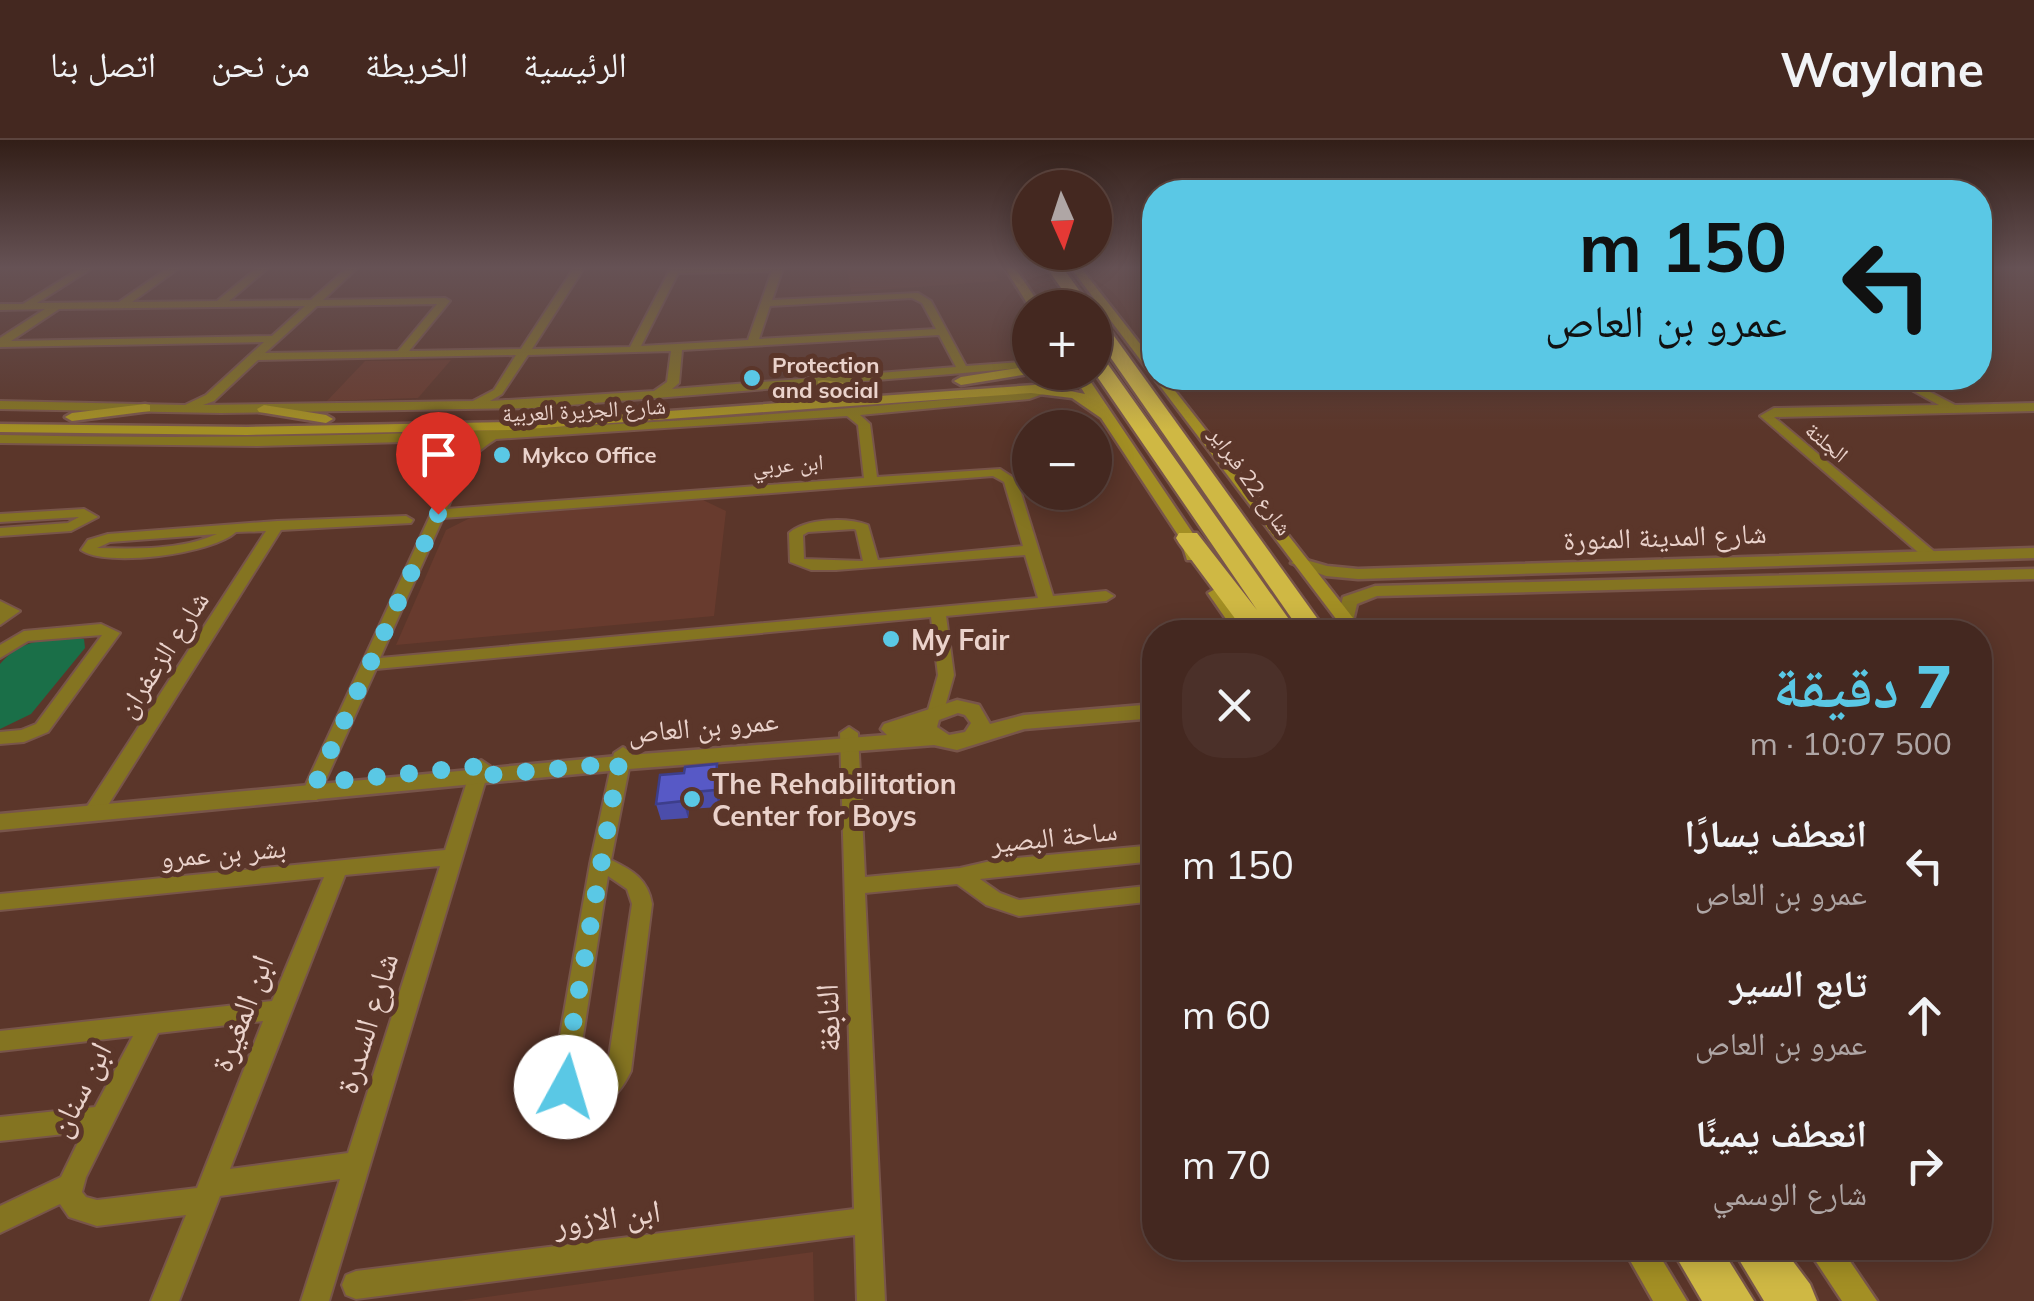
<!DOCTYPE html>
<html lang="ar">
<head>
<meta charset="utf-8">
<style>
  body { margin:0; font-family:Mulish,"Noto Naskh Arabic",sans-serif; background:#4b3029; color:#f1f3f6; direction:rtl; height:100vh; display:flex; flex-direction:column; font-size:38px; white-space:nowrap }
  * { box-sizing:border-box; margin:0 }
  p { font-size:32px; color:#afa6a5 }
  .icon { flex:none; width:55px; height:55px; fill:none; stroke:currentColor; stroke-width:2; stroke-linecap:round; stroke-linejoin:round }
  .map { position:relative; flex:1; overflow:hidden; direction:ltr }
  .panel { position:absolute; left:1142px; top:480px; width:850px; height:640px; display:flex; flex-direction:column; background:#442820; border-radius:40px; box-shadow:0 5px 25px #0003,0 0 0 2px #5c443e; direction:rtl }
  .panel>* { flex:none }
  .hud { position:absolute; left:1142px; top:40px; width:850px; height:210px; border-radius:40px; box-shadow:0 5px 25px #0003,0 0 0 2px #5c443e; direction:rtl; background:#5ac8e5; color:#111; overflow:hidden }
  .needle { width:65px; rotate:177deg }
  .fabs { position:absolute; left:1012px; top:30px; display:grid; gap:20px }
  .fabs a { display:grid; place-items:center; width:100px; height:100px; border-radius:50%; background:#442820; box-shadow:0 5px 25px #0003,0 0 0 2px #5c443e; font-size:50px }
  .pin { position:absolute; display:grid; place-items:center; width:85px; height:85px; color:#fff; margin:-102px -42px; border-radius:50% 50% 50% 0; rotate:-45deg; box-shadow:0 0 10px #0007 }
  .pin .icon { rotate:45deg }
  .me { position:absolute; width:110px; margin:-55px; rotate:6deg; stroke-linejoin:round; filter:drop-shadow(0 0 8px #0008) }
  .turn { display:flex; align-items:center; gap:35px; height:210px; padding:0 40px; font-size:45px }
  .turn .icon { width:130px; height:130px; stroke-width:2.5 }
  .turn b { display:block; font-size:70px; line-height:85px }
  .round { display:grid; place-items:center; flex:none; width:105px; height:105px; border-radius:40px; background:#4b3029 }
  .summary { display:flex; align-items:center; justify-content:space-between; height:170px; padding:0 40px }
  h1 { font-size:60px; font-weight:800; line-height:75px; color:#5ac8e5 }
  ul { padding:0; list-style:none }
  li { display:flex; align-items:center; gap:30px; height:150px; padding:0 40px }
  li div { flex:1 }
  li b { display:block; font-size:38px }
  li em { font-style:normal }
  header { display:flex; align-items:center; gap:60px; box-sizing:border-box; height:140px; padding:0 50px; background:#442820; border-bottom:2px solid #5c443e }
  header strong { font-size:48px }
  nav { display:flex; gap:55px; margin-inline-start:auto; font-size:35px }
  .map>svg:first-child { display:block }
</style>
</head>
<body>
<header>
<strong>Waylane</strong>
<nav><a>الرئيسية</a><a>الخريطة</a><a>من نحن</a><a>اتصل بنا</a></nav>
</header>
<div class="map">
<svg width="2034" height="1161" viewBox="0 0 2034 1161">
  <rect width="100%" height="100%" fill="#5b362a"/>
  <g fill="#683b2e">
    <polygon points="804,128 991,128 999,141 851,152 847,128"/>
    <polygon points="451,220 418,258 327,261 365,221"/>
    <polygon points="703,360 726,371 714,476 396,505 446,390 470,378"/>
    <polygon points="813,1112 814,1161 458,1161"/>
  </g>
  <path fill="#1a6f48" d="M78,498L84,499L85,508L31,574L0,589V524C24,497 44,501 78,498Z"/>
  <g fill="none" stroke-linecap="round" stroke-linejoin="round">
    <defs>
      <g id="minor">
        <path d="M81,128H92L37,163L119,162L168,128H179L132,162L217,161L257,128H268L229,161L311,160L347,128H357L323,160L445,158L450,161L409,211L521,209L574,128H584L532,209L630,207L671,128H783L772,160L918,153L931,161L966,226L1020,222L1026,225L1020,228L963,233L532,268L221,273L0,269V261L185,265L206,255L264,202L0,207V198L45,169L0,170V164H23ZM772,131L748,200L641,206L678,133ZM912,158L922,163L936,189L759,199L770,166ZM437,164L398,211L265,213L317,166ZM305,166L272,196L11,201L59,169ZM939,195L956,227L672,249L679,243L682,210ZM671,211L667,242L654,251L490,261L502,254L528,215ZM516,215L494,250L473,261L203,265L214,261L258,220Z"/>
        <polygon points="1890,238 1903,238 1955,265 2034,263 2034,271 1774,277 1936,413 1936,419 1926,419 1760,276 1774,268 1939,265"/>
        <path d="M1047,245L1051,247V251L1029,259L860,275L870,284L877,337L1000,329L1017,340L1053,456L1106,451L1114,456L1106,461L946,476L954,535L943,574H931L928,570L938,535L931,477L376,529L319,655L317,660H303L301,655L456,320L470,303L476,300L258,306L0,303V295C344,303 685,286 1028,252ZM847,276L858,285L864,338L447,369C462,336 463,319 496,299ZM993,336L1004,342L1023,406L878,420L868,385C847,377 806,378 789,393L790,422L811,430H836L1025,415L1038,458L380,518L443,378ZM854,389L856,390L863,421L804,419L803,395L808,392Z"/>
        <polygon points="84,369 98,377 71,391 0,396 0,388 68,383 79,377 0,382 0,374"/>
        <path d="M406,376L413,380L411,383L281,390L100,678H86L83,673L86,668L266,391L236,392C212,414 106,428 81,410L88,400L108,394L277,381ZM217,394C181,410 136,409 97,408L110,402Z"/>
        <polygon points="0,461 20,471 0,485"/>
        <polygon points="101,484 120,493 48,592 24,602 0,604 0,592 21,590 36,584 102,495 28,501 0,518 0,505 24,491"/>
        <polygon points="849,587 858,593 865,737 960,728 995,720 1155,705 1155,721 980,739 1000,753 1019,760 1155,745 1155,761 1019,776 986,765 957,744 865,753 885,1161 857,1161 855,1095 356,1159 346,1155 342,1145 346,1135 356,1131 854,1069 840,593"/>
        <path d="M623,607L632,613L611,720C632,730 648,739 652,764L631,931C615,965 595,973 561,960L552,941L590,724L614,613ZM608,736L627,749L632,764L607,930C600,940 588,951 576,941Z"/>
        <path d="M481,620L490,626L329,1161H301L340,1039L220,1056L179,1161H151L186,1075L97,1086L69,1077L60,1064L0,1093V1066L61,1037L83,992L0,1001V977L95,967L133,896L0,911V891L272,861L324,737L0,770V754L445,710L472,626ZM440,726L348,1013L230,1029L345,735ZM263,881L197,1048L97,1060L86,1057L82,1052L86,1037L158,893Z"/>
      </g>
      <g id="tertiary">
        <polygon points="2034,408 2034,418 1358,439 1326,436 1291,423 1299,418 1327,426 1358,429"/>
        <polygon points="2034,429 2034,439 1377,456 1357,464 1352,485 1346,486 1337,481 1343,457 1375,446"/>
        <path d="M957,560L979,565L990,584L1024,575L1155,564V578L1024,589L957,610L934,605L629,629L0,690V674L629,615L887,595L881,589L884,584ZM958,573L965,575L971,583L965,592L949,595L937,587L939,580Z"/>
      </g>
      <g id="secondary">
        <polygon points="1005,128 1015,128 1042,168 1030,168"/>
        <polygon points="1071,128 1081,128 1155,223 1155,238 1165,238 1364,492 1346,492"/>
        <polygon points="1030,226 1030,232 1035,233 961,245 954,241 961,237"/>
        <polygon points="1046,232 1067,235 1065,244 1050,247 1085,254 1071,232 1084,232 1196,398 1201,416 1199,420 1187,420 1180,398 1101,278 1072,258 1031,253 514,290 247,295 0,292 0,284 247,287 514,282 1034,245 1053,238"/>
        <polygon points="823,240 870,246 877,250 870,254 818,247 818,241"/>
        <polygon points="145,264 150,265 150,271 72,281 65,277 72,273"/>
        <polygon points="264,265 326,275 333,279 326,283 259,272 257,269"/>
        <polygon points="1217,448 1223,449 1253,492 1235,492 1208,453"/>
        <polygon points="1623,1108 1655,1108 1687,1161 1653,1161"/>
        <polygon points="1807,1108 1841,1108 1877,1161 1842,1161"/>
      </g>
      <g id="motorway">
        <polygon points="1047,128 1063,128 1092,168 1075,168"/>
        <polygon points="1095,177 1101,178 1327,492 1301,492 1095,195"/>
        <polygon points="1095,214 1102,216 1298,492 1245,492 1179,403 1176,398 1179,393 1197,393 1257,470 1094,232"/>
        <polygon points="1671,1108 1721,1108 1754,1161 1702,1161"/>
        <polygon points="1732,1108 1783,1108 1810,1144 1817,1161 1764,1161"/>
      </g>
    </defs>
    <use href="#minor" stroke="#78554a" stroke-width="4"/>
    <use href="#tertiary" stroke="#78554a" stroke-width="5"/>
    <use href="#secondary" stroke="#78554a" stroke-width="5"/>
    <use href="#motorway" stroke="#78554a" stroke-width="5"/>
    <use href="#minor" fill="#847421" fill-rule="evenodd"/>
    <use href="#tertiary" fill="#847421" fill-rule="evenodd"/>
    <use href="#secondary" fill="#a38f24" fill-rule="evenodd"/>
    <use href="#motorway" fill="#cfb844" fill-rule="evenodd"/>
  </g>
  <polygon fill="#4b4daa" points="717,624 721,641 719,667 689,669 688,678 661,680 656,664 684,633"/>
  <g fill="#3d3e8b">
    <polygon points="717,624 721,641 719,667 715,650"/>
    <polygon points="684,653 689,669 688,678 683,661"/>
  </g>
  <polygon fill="#5759c6" stroke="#3d3e8b" stroke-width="2.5" points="717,624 715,650 684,653 683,661 656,664 660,635 684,633 685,627"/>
  <linearGradient id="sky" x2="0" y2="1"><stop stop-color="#321e17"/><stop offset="0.44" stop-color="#665255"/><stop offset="1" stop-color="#665255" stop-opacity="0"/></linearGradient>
  <rect width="2034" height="290" fill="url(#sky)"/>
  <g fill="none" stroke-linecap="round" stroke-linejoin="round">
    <polyline stroke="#5ac8e5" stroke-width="18" stroke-dasharray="0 32.4" points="438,374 316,643 481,626 479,636 619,623 564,935 566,947"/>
  </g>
  <g fill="#5ac8e5" stroke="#5b362a" stroke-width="4">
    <circle cx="752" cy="238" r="10"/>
    <circle cx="502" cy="315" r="10"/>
    <circle cx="891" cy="499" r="10"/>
    <circle cx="692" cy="659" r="10"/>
  </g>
  <g text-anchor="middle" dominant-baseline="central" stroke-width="10" stroke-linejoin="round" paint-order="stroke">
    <g font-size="22" font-weight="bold" fill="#ead2cb" stroke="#5b362a" text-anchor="start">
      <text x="772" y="225">Protection<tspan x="772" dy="25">and social</tspan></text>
      <text x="522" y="315">Mykco Office</text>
    </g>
    <g font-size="22" fill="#ead2cb" stroke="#5b362a">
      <text transform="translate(584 270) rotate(-3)">شارع الجزيرة العربية</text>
      <text transform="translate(1827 302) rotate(40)">الجلتة</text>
      <text transform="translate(788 324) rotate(-4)">ابن عربي</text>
      <text transform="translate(1251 341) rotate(55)">شارع 22 فبراير</text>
    </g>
    <g font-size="28" fill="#ead2cb" stroke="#5b362a">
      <text transform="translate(1665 396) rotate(-2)">شارع المدينة المنورة</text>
      <text transform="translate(162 514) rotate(-57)">شارع الزعفران</text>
      <text transform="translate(703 586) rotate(-5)">عمرو بن العاص</text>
      <text transform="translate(1054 696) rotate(-6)">ساحة البصير</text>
      <text transform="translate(223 712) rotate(-5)">بشر بن عمرو</text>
    </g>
    <g font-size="28" font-weight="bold" fill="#ead2cb" stroke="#5b362a" text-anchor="start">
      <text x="911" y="499">My Fair</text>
      <text x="712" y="643">The Rehabilitation<tspan x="712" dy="32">Center for Boys</tspan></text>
    </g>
    <g font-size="32" fill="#ead2cb" stroke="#5b362a">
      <text transform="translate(241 873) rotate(-69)">ابن المغيرة</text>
      <text transform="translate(827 878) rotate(-92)">النابغة</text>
      <text transform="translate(366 883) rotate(-73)">شارع السدرة</text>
      <text transform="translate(79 949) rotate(-63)">ابن سنان</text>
      <text transform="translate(607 1077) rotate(-8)">ابن الازور</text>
    </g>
  </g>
</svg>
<div class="fabs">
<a><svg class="needle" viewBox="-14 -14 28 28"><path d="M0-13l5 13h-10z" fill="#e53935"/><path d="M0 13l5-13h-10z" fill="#afa6a5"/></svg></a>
<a>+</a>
<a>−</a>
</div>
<div class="pin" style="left:438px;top:374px;background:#d93025"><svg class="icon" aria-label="arrive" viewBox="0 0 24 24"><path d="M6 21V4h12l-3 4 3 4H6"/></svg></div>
<svg class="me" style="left:566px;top:947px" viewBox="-20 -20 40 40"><circle r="19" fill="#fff"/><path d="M0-13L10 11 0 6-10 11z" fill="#5ac8e5"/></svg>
<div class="hud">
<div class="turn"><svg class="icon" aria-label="left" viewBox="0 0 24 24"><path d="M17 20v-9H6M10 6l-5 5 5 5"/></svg><div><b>150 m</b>عمرو بن العاص</div></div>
</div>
<section class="panel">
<div class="summary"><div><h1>7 دقيقة</h1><p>500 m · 10:07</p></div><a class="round"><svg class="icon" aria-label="close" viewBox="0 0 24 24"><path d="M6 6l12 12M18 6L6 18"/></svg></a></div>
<ul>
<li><svg class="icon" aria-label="left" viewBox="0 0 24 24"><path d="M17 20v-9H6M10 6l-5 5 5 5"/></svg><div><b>انعطف يسارًا</b><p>عمرو بن العاص</p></div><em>150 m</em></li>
<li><svg class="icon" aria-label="ahead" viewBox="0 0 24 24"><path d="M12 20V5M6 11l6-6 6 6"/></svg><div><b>تابع السير</b><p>عمرو بن العاص</p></div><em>60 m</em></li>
<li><svg class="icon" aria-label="right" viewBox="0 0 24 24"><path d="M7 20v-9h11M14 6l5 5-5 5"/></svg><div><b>انعطف يمينًا</b><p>شارع الوسمي</p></div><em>70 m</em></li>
</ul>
</section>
</div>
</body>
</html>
